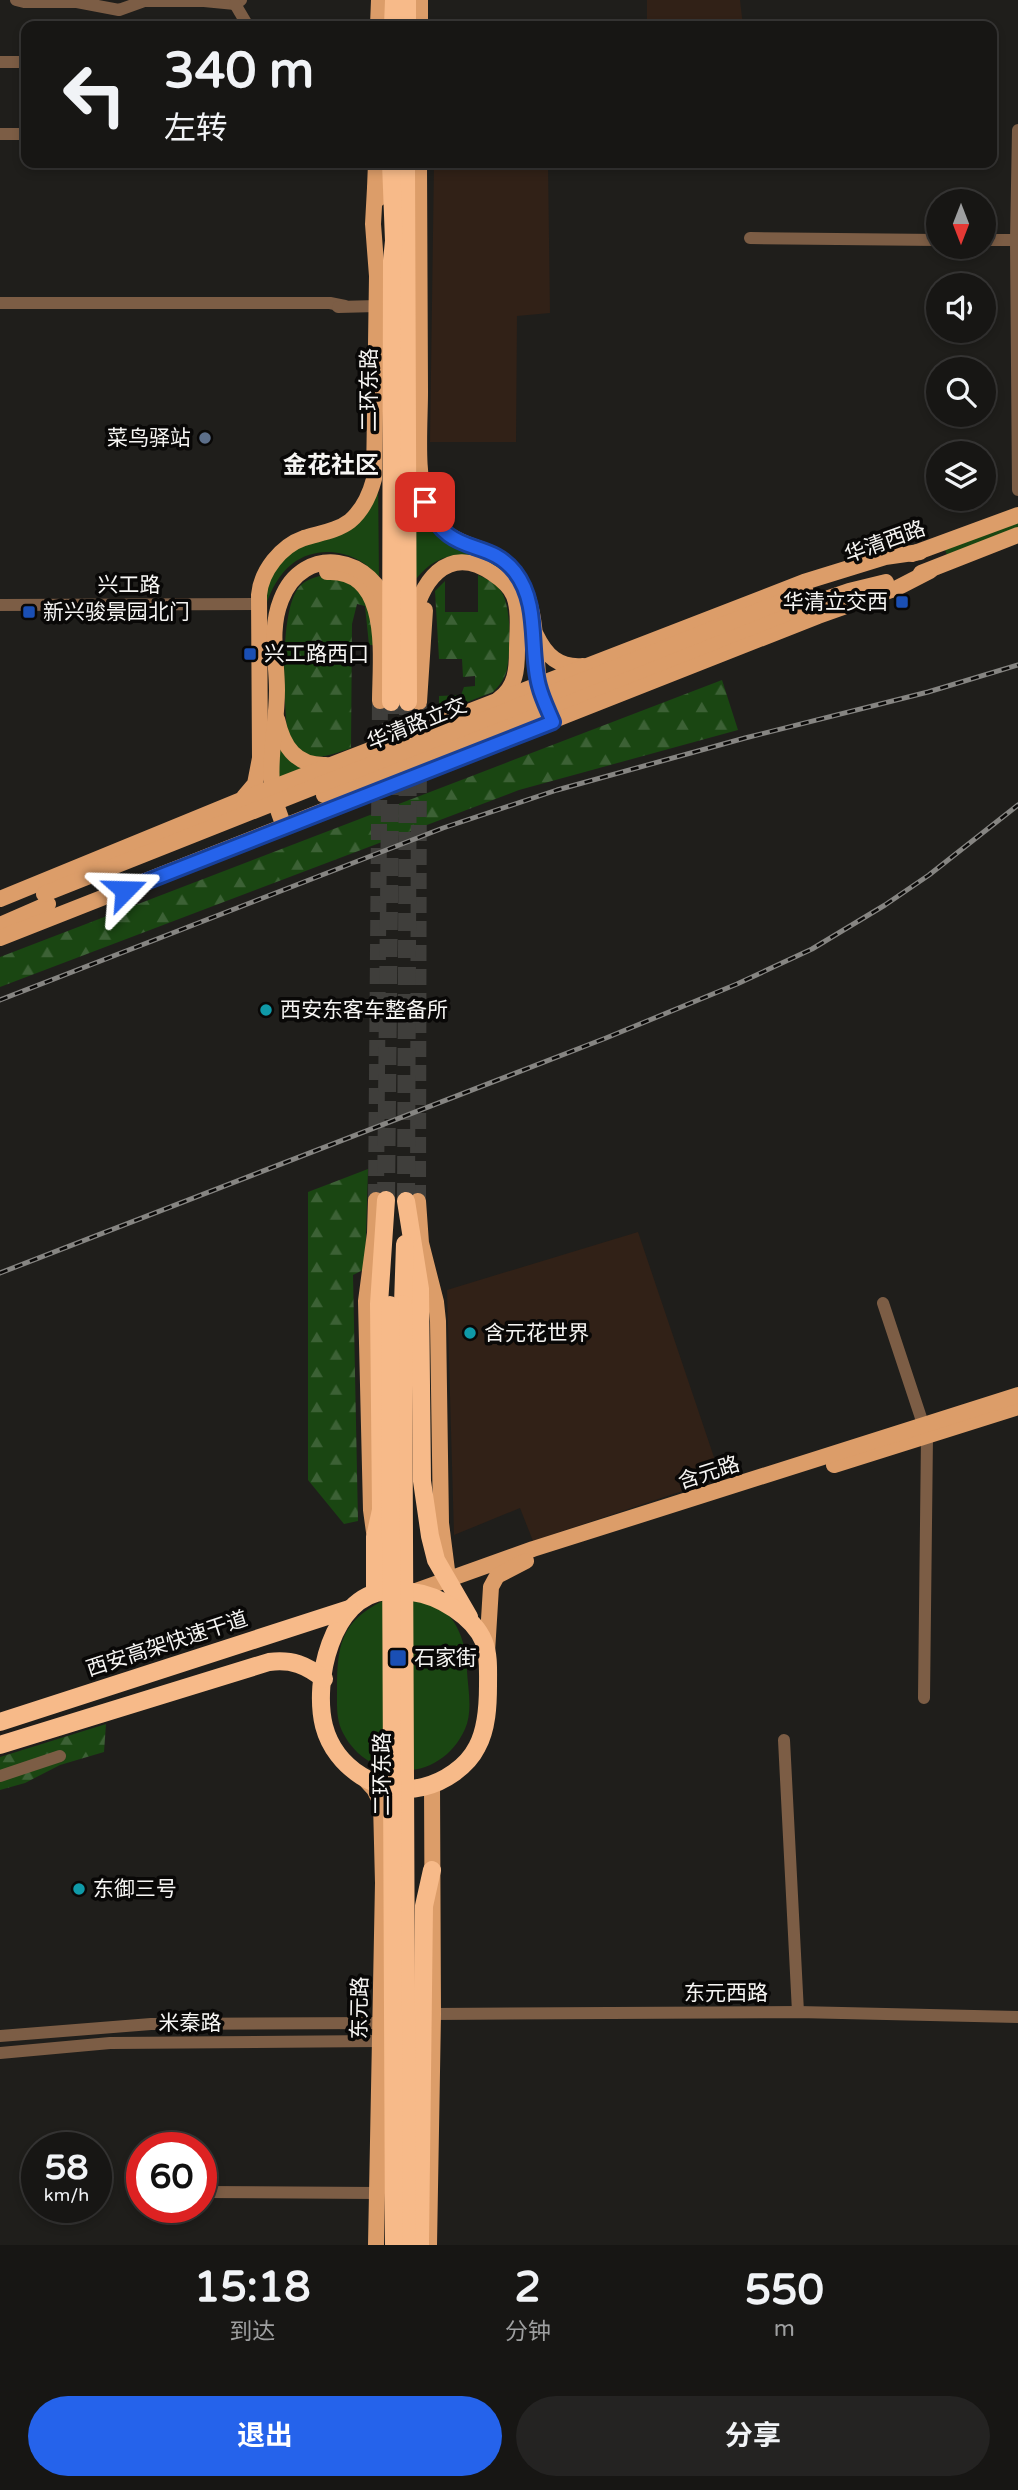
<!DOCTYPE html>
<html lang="zh">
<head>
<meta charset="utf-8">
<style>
  body { margin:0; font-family:"Varela Round","Noto Sans SC",sans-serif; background:#242322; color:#f1f3f6; height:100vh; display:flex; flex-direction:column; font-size:26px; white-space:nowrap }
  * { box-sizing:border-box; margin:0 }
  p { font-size:23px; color:#9e9fa0 }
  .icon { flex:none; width:38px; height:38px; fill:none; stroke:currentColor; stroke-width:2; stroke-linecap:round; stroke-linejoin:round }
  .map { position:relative; height:2245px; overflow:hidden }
  .panel { display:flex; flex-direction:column; background:#171614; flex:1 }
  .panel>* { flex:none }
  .guide { position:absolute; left:21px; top:21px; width:976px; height:147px; border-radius:14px; box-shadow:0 4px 10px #0003,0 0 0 2px #363534; background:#171614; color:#f1f3f6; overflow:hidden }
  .needle { width:46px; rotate:180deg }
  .tools { position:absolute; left:926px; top:189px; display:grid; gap:14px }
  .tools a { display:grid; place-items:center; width:70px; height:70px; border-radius:50%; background:#171614; box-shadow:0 4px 10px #0003,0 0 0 2px #363534; font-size:35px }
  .speed { position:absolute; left:21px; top:2132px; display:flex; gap:14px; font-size:35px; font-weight:700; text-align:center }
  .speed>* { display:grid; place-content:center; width:91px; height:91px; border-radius:50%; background:#171614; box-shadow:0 4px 10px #0003,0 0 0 2px #363534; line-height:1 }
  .speed small { font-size:18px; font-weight:400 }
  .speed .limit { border:10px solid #d22; background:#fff; color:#111 }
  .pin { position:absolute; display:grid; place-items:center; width:60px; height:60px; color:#fff; margin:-30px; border-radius:14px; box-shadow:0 4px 10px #0006 }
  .me { position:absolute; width:77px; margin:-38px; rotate:68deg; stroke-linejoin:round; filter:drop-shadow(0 0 5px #0008) }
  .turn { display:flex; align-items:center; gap:24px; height:147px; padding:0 28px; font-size:32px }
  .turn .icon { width:91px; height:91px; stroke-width:2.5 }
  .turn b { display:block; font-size:49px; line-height:60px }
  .eta { display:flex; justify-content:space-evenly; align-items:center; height:119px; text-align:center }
  .eta b { font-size:42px; font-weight:700; line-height:49px }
  .cta { display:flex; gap:14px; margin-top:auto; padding:14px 28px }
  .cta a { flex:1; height:80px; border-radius:42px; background:#2563eb; color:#fff; font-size:28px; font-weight:700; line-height:80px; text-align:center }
  .cta a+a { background:#242322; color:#f1f3f6 }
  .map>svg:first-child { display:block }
</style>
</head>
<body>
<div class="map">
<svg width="1018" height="2245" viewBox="0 0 1018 2245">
  <defs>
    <pattern id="forest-firs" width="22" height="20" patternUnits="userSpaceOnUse" patternTransform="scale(1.75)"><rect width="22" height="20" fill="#1a4612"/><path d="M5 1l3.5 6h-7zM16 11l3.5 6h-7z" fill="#3c6135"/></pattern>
  </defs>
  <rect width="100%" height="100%" fill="#1f1e1b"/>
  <g fill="#312117">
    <polygon points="647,0 740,0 743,26 647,26"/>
    <polygon points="434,163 548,163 550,313 517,316 516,442 430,442"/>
    <polygon points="638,1232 721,1478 533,1541 520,1508 454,1535 447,1290"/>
  </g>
  <g fill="#1a4612">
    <path d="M378,474L379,578C359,551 319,543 292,564C279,574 271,590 266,605L263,595L275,567L292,551L335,533Z"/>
    <path d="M415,499C433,549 475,541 506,574L462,555C442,555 428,564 416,579Z"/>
    <polygon points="1018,521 1018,527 947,555 945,550"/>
    <polygon points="276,741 303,768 277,778"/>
    <path d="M384,1600C396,1600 410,1599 422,1601C456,1608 466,1640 467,1671C468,1689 473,1711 465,1729C441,1783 370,1785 343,1733C336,1720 337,1706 337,1691C337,1646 340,1622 384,1600Z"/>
  </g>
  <g fill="url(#forest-firs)">
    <path d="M330,574L350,579L369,606L374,645H369L365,606L357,604L352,624L351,748C321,759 302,765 287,730C284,700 279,608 300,586C308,578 319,576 330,574Z"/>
    <path d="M478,575C487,579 496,583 501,591C512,607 511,655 506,673C503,681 499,686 493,692L439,713V696L461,695L464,687L475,686V676L463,677L462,659H439L435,591L445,581V612H478Z"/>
    <polygon points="722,680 738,730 519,790 0,987 0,957"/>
    <polygon points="368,1169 365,1269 353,1275 358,1521 344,1524 308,1480 308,1192"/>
    <polygon points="106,1724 104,1752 60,1765 25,1783 0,1790 0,1757"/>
  </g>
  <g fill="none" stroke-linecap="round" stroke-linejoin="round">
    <g stroke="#3f3e3b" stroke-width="16" stroke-dasharray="16 8" stroke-linecap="butt">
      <polyline points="376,1200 380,701"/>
      <polyline points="418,1201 419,702"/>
    </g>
    <g stroke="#3f3e3b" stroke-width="18" stroke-dasharray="18 9" stroke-linecap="butt">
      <polyline points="386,1200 391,702"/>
      <polyline points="406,1201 408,702"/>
    </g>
    <g stroke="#7c5d45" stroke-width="12">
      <polyline points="16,0 24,2 77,2 119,10 144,1 204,1 235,4 241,0"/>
      <polyline points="235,4 248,26"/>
      <polyline points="0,62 26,62"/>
      <polyline points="1018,130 1016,240 1018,490"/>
      <polyline points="0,134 26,134"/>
      <polyline points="750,238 938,240"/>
      <polyline points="984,240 1016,240"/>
      <polyline points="0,303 330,303 345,306"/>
      <polyline points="338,307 377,306"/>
      <polyline points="0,605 259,604"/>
      <polyline points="883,1303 927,1436 924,1698"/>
      <polyline points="784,1740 798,2012"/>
      <polyline points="0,1776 60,1756"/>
      <polyline points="433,2014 798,2012 1018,2017"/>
      <polyline points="0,2036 151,2024 380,2023"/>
      <polyline points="0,2053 110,2043 381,2041"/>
      <polyline points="201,2192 377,2193"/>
    </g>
    <g stroke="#dc9d69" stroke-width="16">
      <polyline points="378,26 379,0"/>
      <polyline points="420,26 420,0"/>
      <polyline points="376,163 375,188 378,199"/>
      <path d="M419,163C419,239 420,316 420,392C420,425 415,479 428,508C448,555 491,539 515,572C538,601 535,651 539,686L542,695"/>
      <polyline points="912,554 1018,515"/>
      <path d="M327,572C392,569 380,659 380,701"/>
      <polyline points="921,573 1018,535"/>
      <polyline points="808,605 849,591 886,582"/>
      <path d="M413,625C418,584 447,542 492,573C501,579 510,586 514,596C520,612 517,633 517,650C517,669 516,687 499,699"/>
      <path d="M536,635C546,656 559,668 583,666"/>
      <polyline points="419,702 425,610"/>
      <path d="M277,719C283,747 296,766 326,765"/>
      <path d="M244,797L255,784L260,758L259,595C261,571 281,546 304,538C320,533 337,531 350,521C363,510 370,494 374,479L377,276L373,224L375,188"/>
      <path d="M284,827C280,814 273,800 272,786C269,753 277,723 277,690C277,660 269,630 281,600C303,542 375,555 389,612"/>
      <polyline points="0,899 256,794 804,582 885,557 920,552"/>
      <polyline points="0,925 48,904"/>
      <polyline points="0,938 818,616 897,588 930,571"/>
      <polyline points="418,1201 421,1243 436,1302 438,1321 441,1523 448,1578"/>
      <polyline points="834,1465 1018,1407"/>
      <polyline points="374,1532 371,1510 366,1301 375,1233 376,1200"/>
      <polyline points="413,1592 533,1549 1018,1395"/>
      <polyline points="487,1652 491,1587 497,1576 526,1561"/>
      <polyline points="363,1777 374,1789 381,1803 383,1883 376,2245"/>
      <polyline points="429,2245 433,2014 432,1785"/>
    </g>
    <g stroke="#f7ba89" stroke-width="18">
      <polyline points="393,26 394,0"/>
      <polyline points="407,26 407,0"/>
      <polyline points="406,163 408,702"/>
      <polyline points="391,702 392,261 394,241 391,163"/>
      <polyline points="406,1201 420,1289 422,1481 430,1536 436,1560 469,1617"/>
      <polyline points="403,1304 405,1244"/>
      <path d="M386,1591C395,1591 404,1591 412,1592C439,1595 474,1617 484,1642C489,1655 488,1671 488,1685C488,1705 487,1729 477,1747C467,1767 444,1782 423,1787C380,1797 335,1768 324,1726C313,1682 331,1596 386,1591Z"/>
      <polyline points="375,1592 375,1537 381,1510 379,1304 386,1200"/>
      <polyline points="0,1722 349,1609"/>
      <path d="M0,1745L269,1662C292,1659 306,1665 324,1679"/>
      <polyline points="420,2245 424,1906 432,1870"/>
    </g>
    <defs>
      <g id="rail">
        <polyline points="0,1000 443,828 557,790 745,738 928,692 1018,665"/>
        <polyline points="0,1273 606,1038 737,984 812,949 885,905 929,875 1018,805"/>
      </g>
    </defs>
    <use href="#rail" stroke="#868582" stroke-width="5"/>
    <use href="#rail" stroke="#090807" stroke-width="2.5" stroke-dasharray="8" stroke-linecap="butt"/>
    <g stroke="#dc9d69" stroke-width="16">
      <polyline points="324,795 808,605"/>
      <polyline points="44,894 806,592"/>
    </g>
    <g stroke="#f7ba89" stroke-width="18">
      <polyline points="403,1304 407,2245"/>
      <polyline points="390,1305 394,2245"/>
    </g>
  </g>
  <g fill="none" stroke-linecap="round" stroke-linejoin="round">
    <defs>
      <path id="route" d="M125,890L553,722C548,710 542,698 539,686C529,650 540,604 515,572C487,536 449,560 425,502"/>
    </defs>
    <use href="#route" stroke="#184099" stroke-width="18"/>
    <use href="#route" stroke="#2563eb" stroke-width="12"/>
  </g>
  <circle fill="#5c6f8a" stroke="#090807" stroke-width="2.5" cx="205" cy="438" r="7"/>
  <g fill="#1a4fb4" stroke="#090807" stroke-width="2.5">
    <rect x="895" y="595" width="14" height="14" rx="3.5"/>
    <rect x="22" y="605" width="14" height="14" rx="3.5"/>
    <rect x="243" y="647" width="14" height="14" rx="3.5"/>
    <rect x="389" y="1649" width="18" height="18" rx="3.5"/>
  </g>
  <g fill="#0f9aa8" stroke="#090807" stroke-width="2.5">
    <circle cx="266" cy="1010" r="7"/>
    <circle cx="470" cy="1333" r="7"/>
    <circle cx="79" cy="1889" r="7"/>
  </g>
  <g text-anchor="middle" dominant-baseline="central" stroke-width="7" stroke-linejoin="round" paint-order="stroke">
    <g font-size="21" fill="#f6f5f3" stroke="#090807">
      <text transform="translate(369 390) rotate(-90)">二环东路</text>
      <text transform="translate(885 542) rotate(-20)">华清西路</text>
      <text x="129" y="585">兴工路</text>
      <text transform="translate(417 724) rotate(-22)">华清路立交</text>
      <text transform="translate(709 1473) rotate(-18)">含元路</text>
      <text transform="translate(167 1644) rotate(-18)">西安高架快速干道</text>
      <text transform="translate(382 1774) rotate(-90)">二环东路</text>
      <text x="726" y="1993">东元西路</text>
      <text transform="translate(360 2008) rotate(-89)">东元路</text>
      <text x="190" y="2023">米秦路</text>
    </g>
    <g font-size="21" fill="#f6f5f3" stroke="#090807" text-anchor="start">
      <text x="191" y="438" text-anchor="end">菜鸟驿站</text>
      <text x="888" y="602" text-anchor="end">华清立交西</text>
      <text x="43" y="612">新兴骏景园北门</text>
      <text x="264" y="654">兴工路西口</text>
      <text x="280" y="1010">西安东客车整备所</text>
      <text x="484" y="1333">含元花世界</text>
      <text x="414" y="1658">石家街</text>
      <text x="93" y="1889">东御三号</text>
    </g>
    <g font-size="24" font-weight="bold" fill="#f6f5f3" stroke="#090807">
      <text x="331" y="465">金花社区</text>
    </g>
  </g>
</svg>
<div class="tools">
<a><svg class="needle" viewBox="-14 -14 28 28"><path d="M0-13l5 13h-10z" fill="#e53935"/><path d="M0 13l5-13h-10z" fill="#9e9fa0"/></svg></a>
<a><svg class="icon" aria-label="sound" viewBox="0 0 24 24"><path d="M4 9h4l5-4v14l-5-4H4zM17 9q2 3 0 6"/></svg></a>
<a><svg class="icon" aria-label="search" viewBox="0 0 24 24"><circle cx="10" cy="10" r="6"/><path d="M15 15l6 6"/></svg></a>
<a><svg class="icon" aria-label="layers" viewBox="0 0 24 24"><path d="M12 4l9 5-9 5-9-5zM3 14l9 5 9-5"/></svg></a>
</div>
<div class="speed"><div>58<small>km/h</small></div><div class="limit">60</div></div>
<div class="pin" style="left:425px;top:502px;background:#d93025"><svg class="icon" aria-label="arrive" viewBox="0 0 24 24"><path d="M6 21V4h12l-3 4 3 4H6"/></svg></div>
<svg class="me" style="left:125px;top:890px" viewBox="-20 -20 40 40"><path d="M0-17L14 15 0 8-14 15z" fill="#2563eb" stroke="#fff" stroke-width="4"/></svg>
<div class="guide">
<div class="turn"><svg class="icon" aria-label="left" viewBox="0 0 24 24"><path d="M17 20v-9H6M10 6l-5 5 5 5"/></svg><div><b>340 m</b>左转</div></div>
</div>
</div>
<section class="panel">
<div class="eta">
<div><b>15:18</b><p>到达</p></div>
<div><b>2</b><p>分钟</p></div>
<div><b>550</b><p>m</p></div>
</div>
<div class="cta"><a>退出</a><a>分享</a></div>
</section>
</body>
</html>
